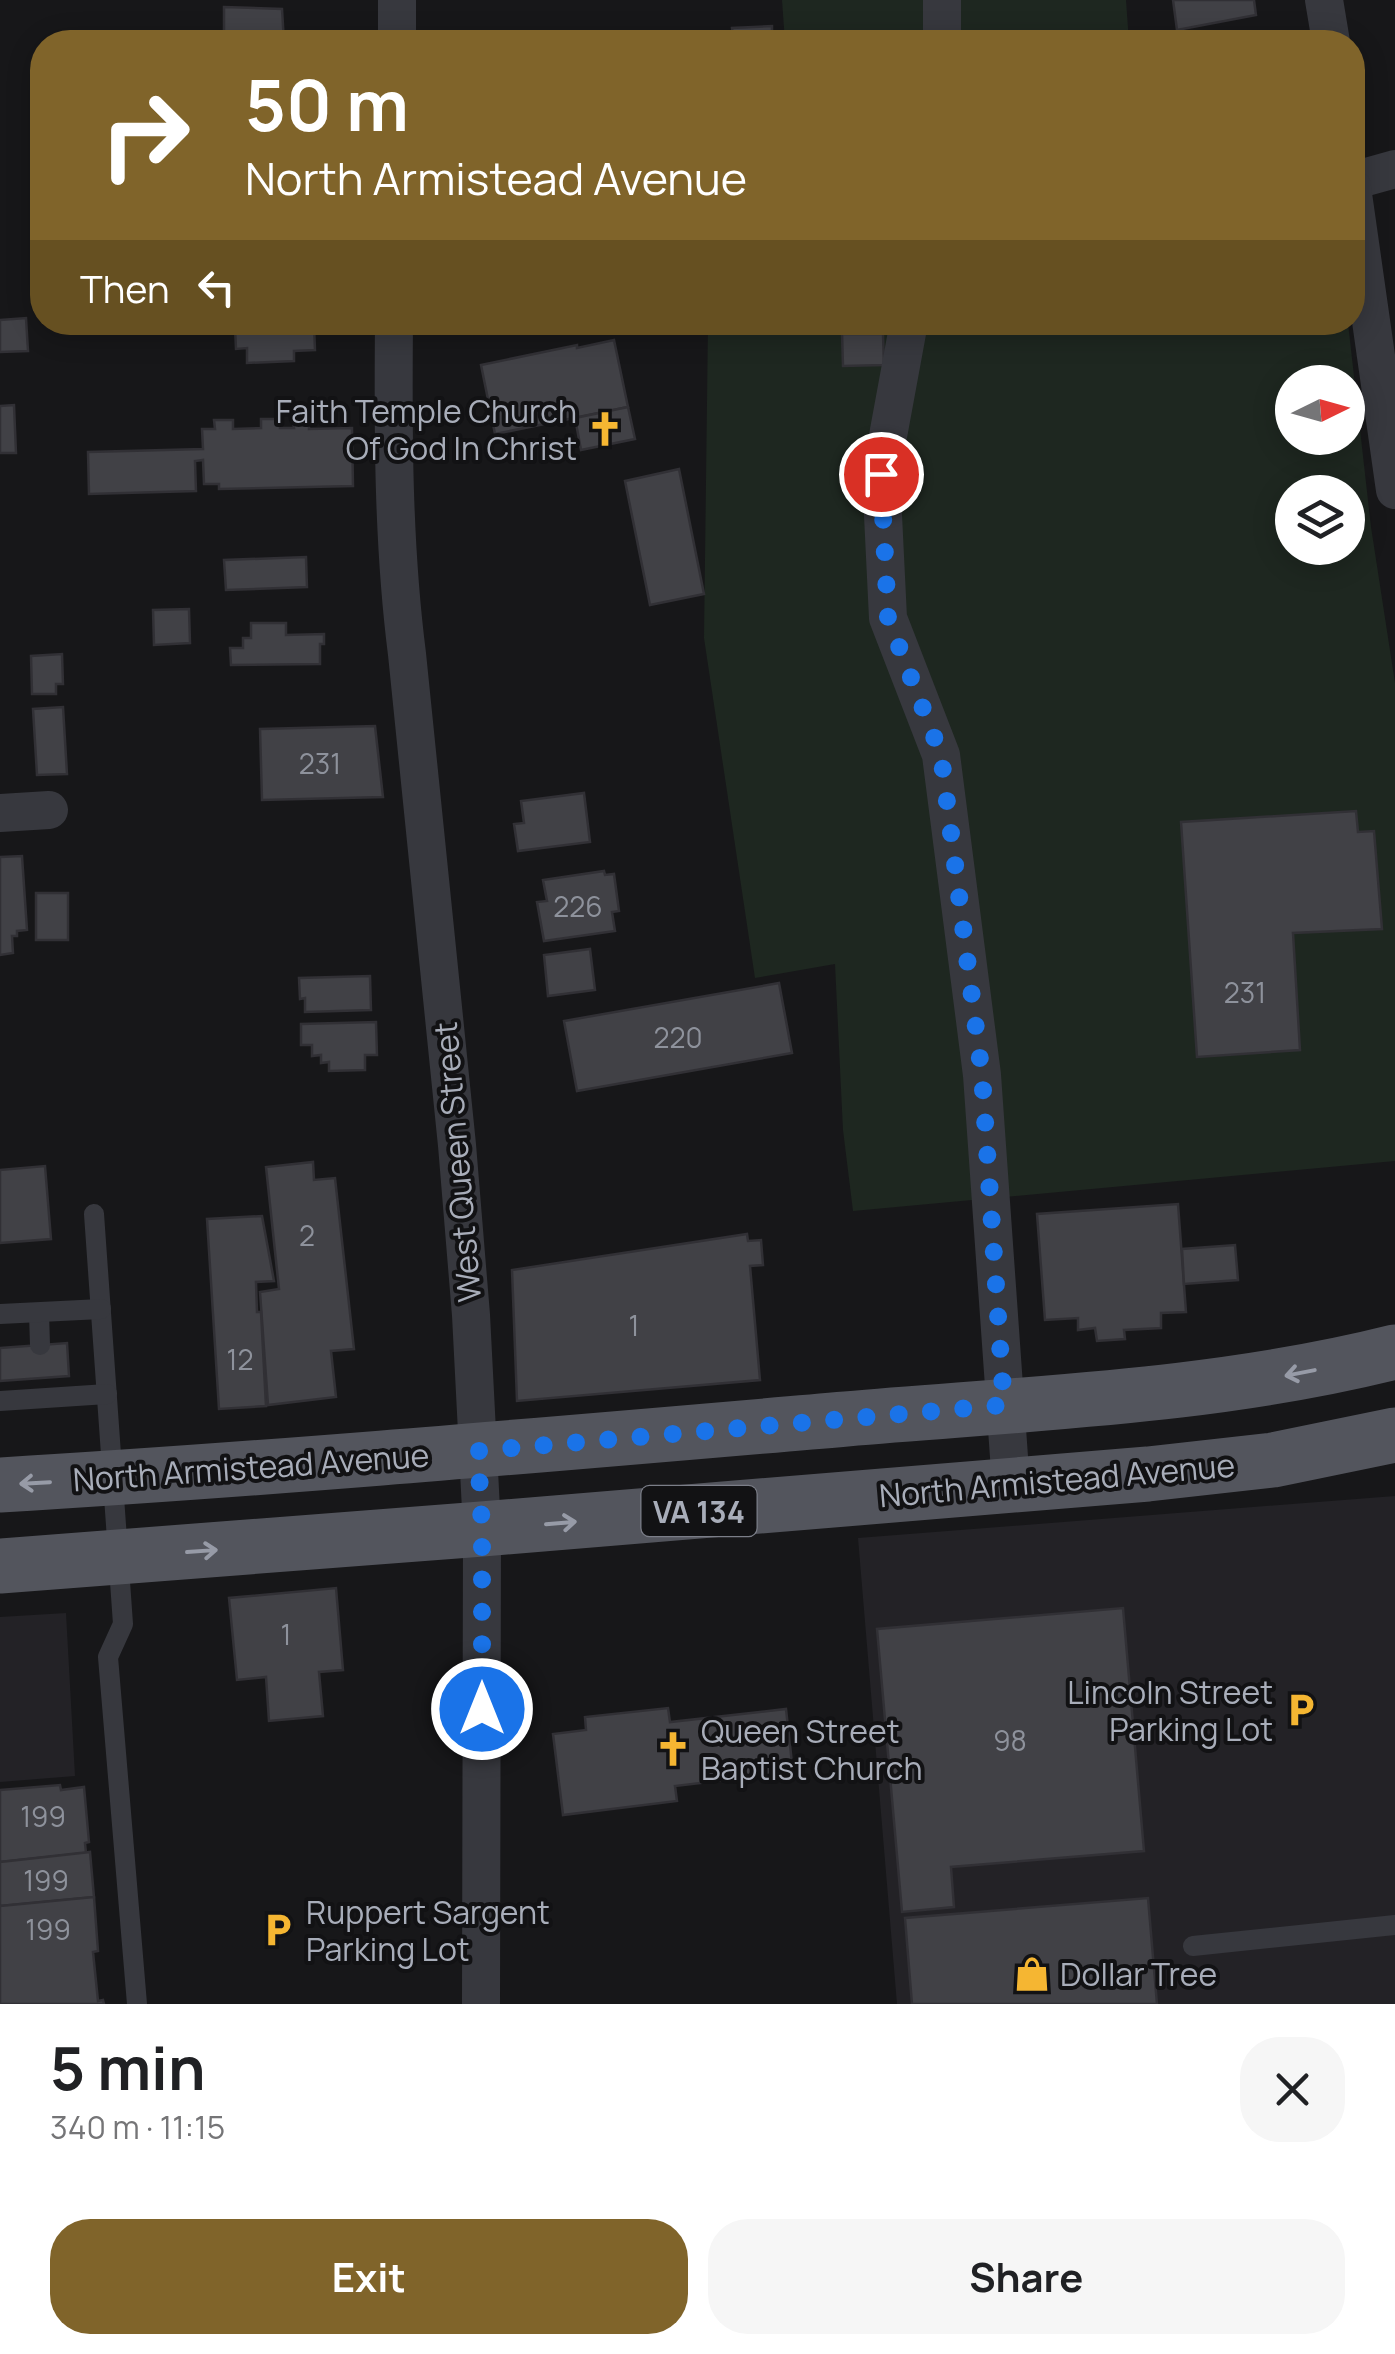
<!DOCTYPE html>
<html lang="en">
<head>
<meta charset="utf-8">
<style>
  body { margin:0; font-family:Manrope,sans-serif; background:#f6f6f6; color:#202124; height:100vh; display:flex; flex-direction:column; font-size:38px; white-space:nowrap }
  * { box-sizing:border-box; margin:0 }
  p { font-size:32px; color:#757577 }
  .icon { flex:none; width:55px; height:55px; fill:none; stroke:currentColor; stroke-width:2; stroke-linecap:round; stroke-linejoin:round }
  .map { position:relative; height:2004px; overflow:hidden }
  .panel { display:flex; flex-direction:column; background:#fff; flex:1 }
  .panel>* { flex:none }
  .guide { position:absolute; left:30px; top:30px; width:1335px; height:305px; border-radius:40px; box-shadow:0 5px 25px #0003; background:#80642a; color:#fff; overflow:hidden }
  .needle { width:65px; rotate:85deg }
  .buttons { position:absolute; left:1275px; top:365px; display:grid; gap:20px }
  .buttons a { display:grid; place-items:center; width:90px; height:90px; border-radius:50%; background:#fff; box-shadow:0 5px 25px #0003; font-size:50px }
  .pin { position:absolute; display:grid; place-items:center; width:85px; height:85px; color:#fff; margin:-42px; border:5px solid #fff; border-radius:50%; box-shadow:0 2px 10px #0007 }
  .me { position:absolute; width:110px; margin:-55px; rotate:0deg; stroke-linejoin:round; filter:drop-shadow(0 0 8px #0008) }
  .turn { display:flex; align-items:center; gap:35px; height:210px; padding:0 50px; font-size:45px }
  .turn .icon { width:130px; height:130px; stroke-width:2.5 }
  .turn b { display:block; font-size:70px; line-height:85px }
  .then { display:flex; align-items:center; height:95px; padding:0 50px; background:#0003; gap:20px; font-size:38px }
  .round { display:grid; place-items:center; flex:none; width:105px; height:105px; border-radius:40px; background:#f6f6f6 }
  .overview { display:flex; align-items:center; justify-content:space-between; height:170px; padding:0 50px }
  h1 { font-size:60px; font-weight:700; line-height:75px }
  .primary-button { display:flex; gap:20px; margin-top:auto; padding:20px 50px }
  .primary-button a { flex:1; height:115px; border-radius:40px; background:#80642a; color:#fff; font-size:40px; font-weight:700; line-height:115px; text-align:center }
  .primary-button a+a { background:#f6f6f6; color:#202124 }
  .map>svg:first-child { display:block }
</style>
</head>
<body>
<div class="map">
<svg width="1395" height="2004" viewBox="0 0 1395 2004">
  <rect width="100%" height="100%" fill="#171719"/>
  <g fill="#232226">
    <polygon points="1395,1496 1395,2004 897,2004 858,1538"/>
    <polygon points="66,1613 75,1776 0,1782 0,1617"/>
  </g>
  <g fill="#1e2720" fill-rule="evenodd">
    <polygon points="782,0 1126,0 1129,42 785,42"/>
    <path d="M708,323H1348L1371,527L1395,683V1161L853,1211L843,1130L835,964L755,978L704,638ZM1292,382H1348V438H1292ZM1292,492H1348V548H1292Z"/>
  </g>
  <g fill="#414146" stroke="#313035" stroke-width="2.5">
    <polygon points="1173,0 1254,0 1256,15 1177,30"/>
    <polygon points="224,7 282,9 284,42 224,42"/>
    <polygon points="772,26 772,42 701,42 701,38 733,36 732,28"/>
    <polygon points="26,318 28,351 0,352 0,320"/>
    <polygon points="314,325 315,350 294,351 294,361 247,363 247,348 236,349 235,327"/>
    <polygon points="842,334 883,334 884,365 843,366"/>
    <polygon points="614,340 628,407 495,434 481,365 577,345 577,348"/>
    <polygon points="14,405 16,453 0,453 0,406"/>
    <polygon points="628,407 635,439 581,450 575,418"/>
    <polygon points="261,419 280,419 280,428 294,428 293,422 309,421 309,429 352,428 353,486 219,489 219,484 204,484 203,460 195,461 196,491 89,494 88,452 203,449 202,429 215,429 214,420 233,420 233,429 261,428"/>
    <polygon points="679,469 704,594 650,605 625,481"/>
    <polygon points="306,557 307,587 226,590 224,560"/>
    <polygon points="189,609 190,643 154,645 153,610"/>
    <polygon points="251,623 286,623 286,635 324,634 324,644 320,644 320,664 231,665 230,648 243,648 243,638 251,638"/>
    <polygon points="62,654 63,684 56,684 56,694 32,694 31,656"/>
    <polygon points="63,707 67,774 37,775 33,709"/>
    <polygon points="375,726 383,797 262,800 260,729"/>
    <polygon points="584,793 590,842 518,851 514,824 524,823 521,801"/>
    <polygon points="1356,811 1358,832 1374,831 1382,929 1293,933 1300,1050 1197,1057 1181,822"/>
    <polygon points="22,856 27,930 17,931 17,936 12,936 13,953 0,955 0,857"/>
    <polygon points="604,871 605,875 614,874 619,911 612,912 615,931 544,941 537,902 547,901 543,880"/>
    <rect x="36" y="893" width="32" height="47"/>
    <polygon points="590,949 595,990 548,996 544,955"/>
    <polygon points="370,976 371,1010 305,1012 305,998 300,999 299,978"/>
    <polygon points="779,983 792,1053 577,1091 564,1021"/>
    <polygon points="376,1022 377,1055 365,1055 365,1070 329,1071 329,1062 321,1063 321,1055 312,1056 312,1045 301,1045 301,1024"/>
    <polygon points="313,1162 314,1180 335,1178 354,1349 331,1351 336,1397 268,1405 260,1292 279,1289 266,1167"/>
    <polygon points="45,1166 51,1239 0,1243 0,1170"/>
    <polygon points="1178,1204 1186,1312 1161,1313 1161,1328 1124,1330 1125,1339 1097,1341 1095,1328 1078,1330 1078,1318 1045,1320 1037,1214"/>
    <polygon points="262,1216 274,1281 256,1282 257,1312 261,1312 266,1406 219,1409 207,1219"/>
    <polygon points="747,1234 748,1241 761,1240 763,1265 750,1266 760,1380 517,1401 512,1270"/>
    <polygon points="1235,1245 1238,1280 1184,1284 1182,1249"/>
    <polygon points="67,1343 69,1376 0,1381 0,1348"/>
    <polygon points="336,1588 343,1670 319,1672 323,1716 269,1721 266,1677 237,1680 229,1598"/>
    <polygon points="1123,1608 1144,1851 951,1867 954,1907 902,1912 877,1629"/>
    <polygon points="668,1708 670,1722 786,1709 793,1772 675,1786 677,1801 563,1815 553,1734 586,1730 585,1717"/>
    <polygon points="60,1785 61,1790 84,1787 89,1842 85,1843 86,1853 0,1862 0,1790"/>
    <polygon points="90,1852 94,1897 0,1906 0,1862"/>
    <polygon points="94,1897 98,1951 93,1952 98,2001 103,2000 104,2004 0,2004 0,1906"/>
    <polygon points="1148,1898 1157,2004 912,2004 905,1918"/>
  </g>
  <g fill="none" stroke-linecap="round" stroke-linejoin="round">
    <g stroke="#37383e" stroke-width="20">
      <polyline points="94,1214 123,1624 108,1657 137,2004"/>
      <polyline points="39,1313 40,1345"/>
      <polyline points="0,1314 101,1309"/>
      <polyline points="0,1401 107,1394"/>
      <polyline points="1193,1946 1395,1925"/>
    </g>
    <g stroke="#37383e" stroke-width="38">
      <polyline points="942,0 942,42"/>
      <polyline points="1324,0 1331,42"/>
      <polyline points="397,42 397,0"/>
      <polyline points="1352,181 1395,169"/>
      <polyline points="1352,187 1395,490"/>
      <path d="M394,322C393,433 393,544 407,654L457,1145L471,1315L482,1529L481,2004"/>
      <polyline points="909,322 881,474 888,618 941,755 982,1075 1011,1485"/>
      <polyline points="0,813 49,810"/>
    </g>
    <g stroke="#53555d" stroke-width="55">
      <path d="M0,1485C283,1468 565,1443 846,1419C1030,1403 1216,1397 1395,1352"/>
      <polyline points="0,1566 482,1529 1148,1474 1273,1460 1395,1435"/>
    </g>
  </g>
  <defs><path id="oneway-shaft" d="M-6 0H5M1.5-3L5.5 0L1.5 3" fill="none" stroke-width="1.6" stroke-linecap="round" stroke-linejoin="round" transform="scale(2.5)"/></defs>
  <g stroke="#979ba7">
    <use href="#oneway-shaft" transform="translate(1300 1373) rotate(169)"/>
    <use href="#oneway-shaft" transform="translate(35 1483) rotate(177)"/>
    <use href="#oneway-shaft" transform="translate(561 1523) rotate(-5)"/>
    <use href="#oneway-shaft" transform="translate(202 1551) rotate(-4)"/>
  </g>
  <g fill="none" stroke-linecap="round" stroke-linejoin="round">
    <polyline stroke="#1a73e8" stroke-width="18" stroke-dasharray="0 32.4" points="482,1709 482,1529 478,1451 1004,1405 982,1075 941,755 888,618 881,474"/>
  </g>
  <defs>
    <symbol id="church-bare" viewBox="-9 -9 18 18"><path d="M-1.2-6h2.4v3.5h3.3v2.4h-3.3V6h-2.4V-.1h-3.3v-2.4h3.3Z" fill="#f5b632" stroke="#121214" stroke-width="2.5" paint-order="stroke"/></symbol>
    <symbol id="parking-bare" viewBox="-9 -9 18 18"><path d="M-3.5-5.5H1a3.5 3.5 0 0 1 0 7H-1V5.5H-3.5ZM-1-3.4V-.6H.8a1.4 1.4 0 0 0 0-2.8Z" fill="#f5b632" stroke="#121214" stroke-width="2.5" paint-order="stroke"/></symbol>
    <symbol id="shop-bare" viewBox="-9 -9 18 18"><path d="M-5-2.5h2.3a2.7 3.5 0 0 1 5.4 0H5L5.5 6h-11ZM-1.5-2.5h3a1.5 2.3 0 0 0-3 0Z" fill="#f5b632" stroke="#121214" stroke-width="2.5" paint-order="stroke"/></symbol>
  </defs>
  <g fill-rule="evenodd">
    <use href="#church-bare" x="580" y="404" width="50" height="50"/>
    <use href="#parking-bare" x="1276" y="1685" width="50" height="50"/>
    <use href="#church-bare" x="648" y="1724" width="50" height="50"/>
    <use href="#parking-bare" x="253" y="1905" width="50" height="50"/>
    <use href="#shop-bare" x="1007" y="1949" width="50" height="50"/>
  </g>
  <g text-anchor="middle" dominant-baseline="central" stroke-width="8" stroke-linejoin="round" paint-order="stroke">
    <g font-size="28" fill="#8e929c">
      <text x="320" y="763">231</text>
      <text x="578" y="906">226</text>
      <text x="1245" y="992">231</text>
      <text x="678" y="1037">220</text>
      <text x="307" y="1235">2</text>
      <text x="634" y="1325">1</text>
      <text x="240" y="1359">12</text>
      <text x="286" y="1634">1</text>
      <text x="1010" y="1740">98</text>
      <text x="43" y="1816">199</text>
      <text x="46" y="1880">199</text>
      <text x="48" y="1929">199</text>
    </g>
    <rect fill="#121214" stroke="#7b7e88" stroke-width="2.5" x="641.5" y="1486" width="115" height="50" rx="8"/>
    <g font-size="30" font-weight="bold" fill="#a8adb9">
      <text x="699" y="1511">VA 134</text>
    </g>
    <g font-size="32" fill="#a8adb9" stroke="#121214" text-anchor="start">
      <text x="577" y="411" text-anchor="end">Faith Temple Church<tspan x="577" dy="37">Of God In Christ</tspan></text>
      <text x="1273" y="1692" text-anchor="end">Lincoln Street<tspan x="1273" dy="37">Parking Lot</tspan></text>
      <text x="701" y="1731">Queen Street<tspan x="701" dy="37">Baptist Church</tspan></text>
      <text x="306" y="1912">Ruppert Sargent<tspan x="306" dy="37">Parking Lot</tspan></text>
      <text x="1060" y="1974">Dollar Tree</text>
    </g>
    <g font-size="32" fill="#a8adb9" stroke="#121214">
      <text transform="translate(457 1162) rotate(-95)">West Queen Street</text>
      <text transform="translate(251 1467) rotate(-4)">North Armistead Avenue</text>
      <text transform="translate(1057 1480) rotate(-5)">North Armistead Avenue</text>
    </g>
  </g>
</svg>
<div class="buttons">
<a><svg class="needle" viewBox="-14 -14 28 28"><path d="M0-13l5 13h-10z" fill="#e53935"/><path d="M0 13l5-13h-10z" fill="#757577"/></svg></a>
<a><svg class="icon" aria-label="layers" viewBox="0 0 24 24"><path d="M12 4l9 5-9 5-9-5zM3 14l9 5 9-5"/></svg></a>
</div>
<div class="pin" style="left:881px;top:474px;background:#d93025"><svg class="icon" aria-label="arrive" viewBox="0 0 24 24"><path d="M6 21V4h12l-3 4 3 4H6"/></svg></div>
<svg class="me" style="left:482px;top:1709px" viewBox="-20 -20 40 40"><circle r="17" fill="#1a73e8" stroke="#fff" stroke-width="3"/><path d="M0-11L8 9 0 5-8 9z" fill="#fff"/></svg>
<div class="guide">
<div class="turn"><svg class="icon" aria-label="right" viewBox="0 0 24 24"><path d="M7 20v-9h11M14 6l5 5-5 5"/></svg><div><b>50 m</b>North Armistead Avenue</div></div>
<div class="then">Then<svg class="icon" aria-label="left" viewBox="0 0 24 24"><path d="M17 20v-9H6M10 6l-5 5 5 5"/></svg></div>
</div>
</div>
<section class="panel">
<div class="overview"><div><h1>5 min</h1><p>340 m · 11:15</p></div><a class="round"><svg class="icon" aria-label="close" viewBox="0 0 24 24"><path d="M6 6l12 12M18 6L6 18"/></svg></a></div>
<div class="primary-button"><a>Exit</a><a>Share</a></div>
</section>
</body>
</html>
